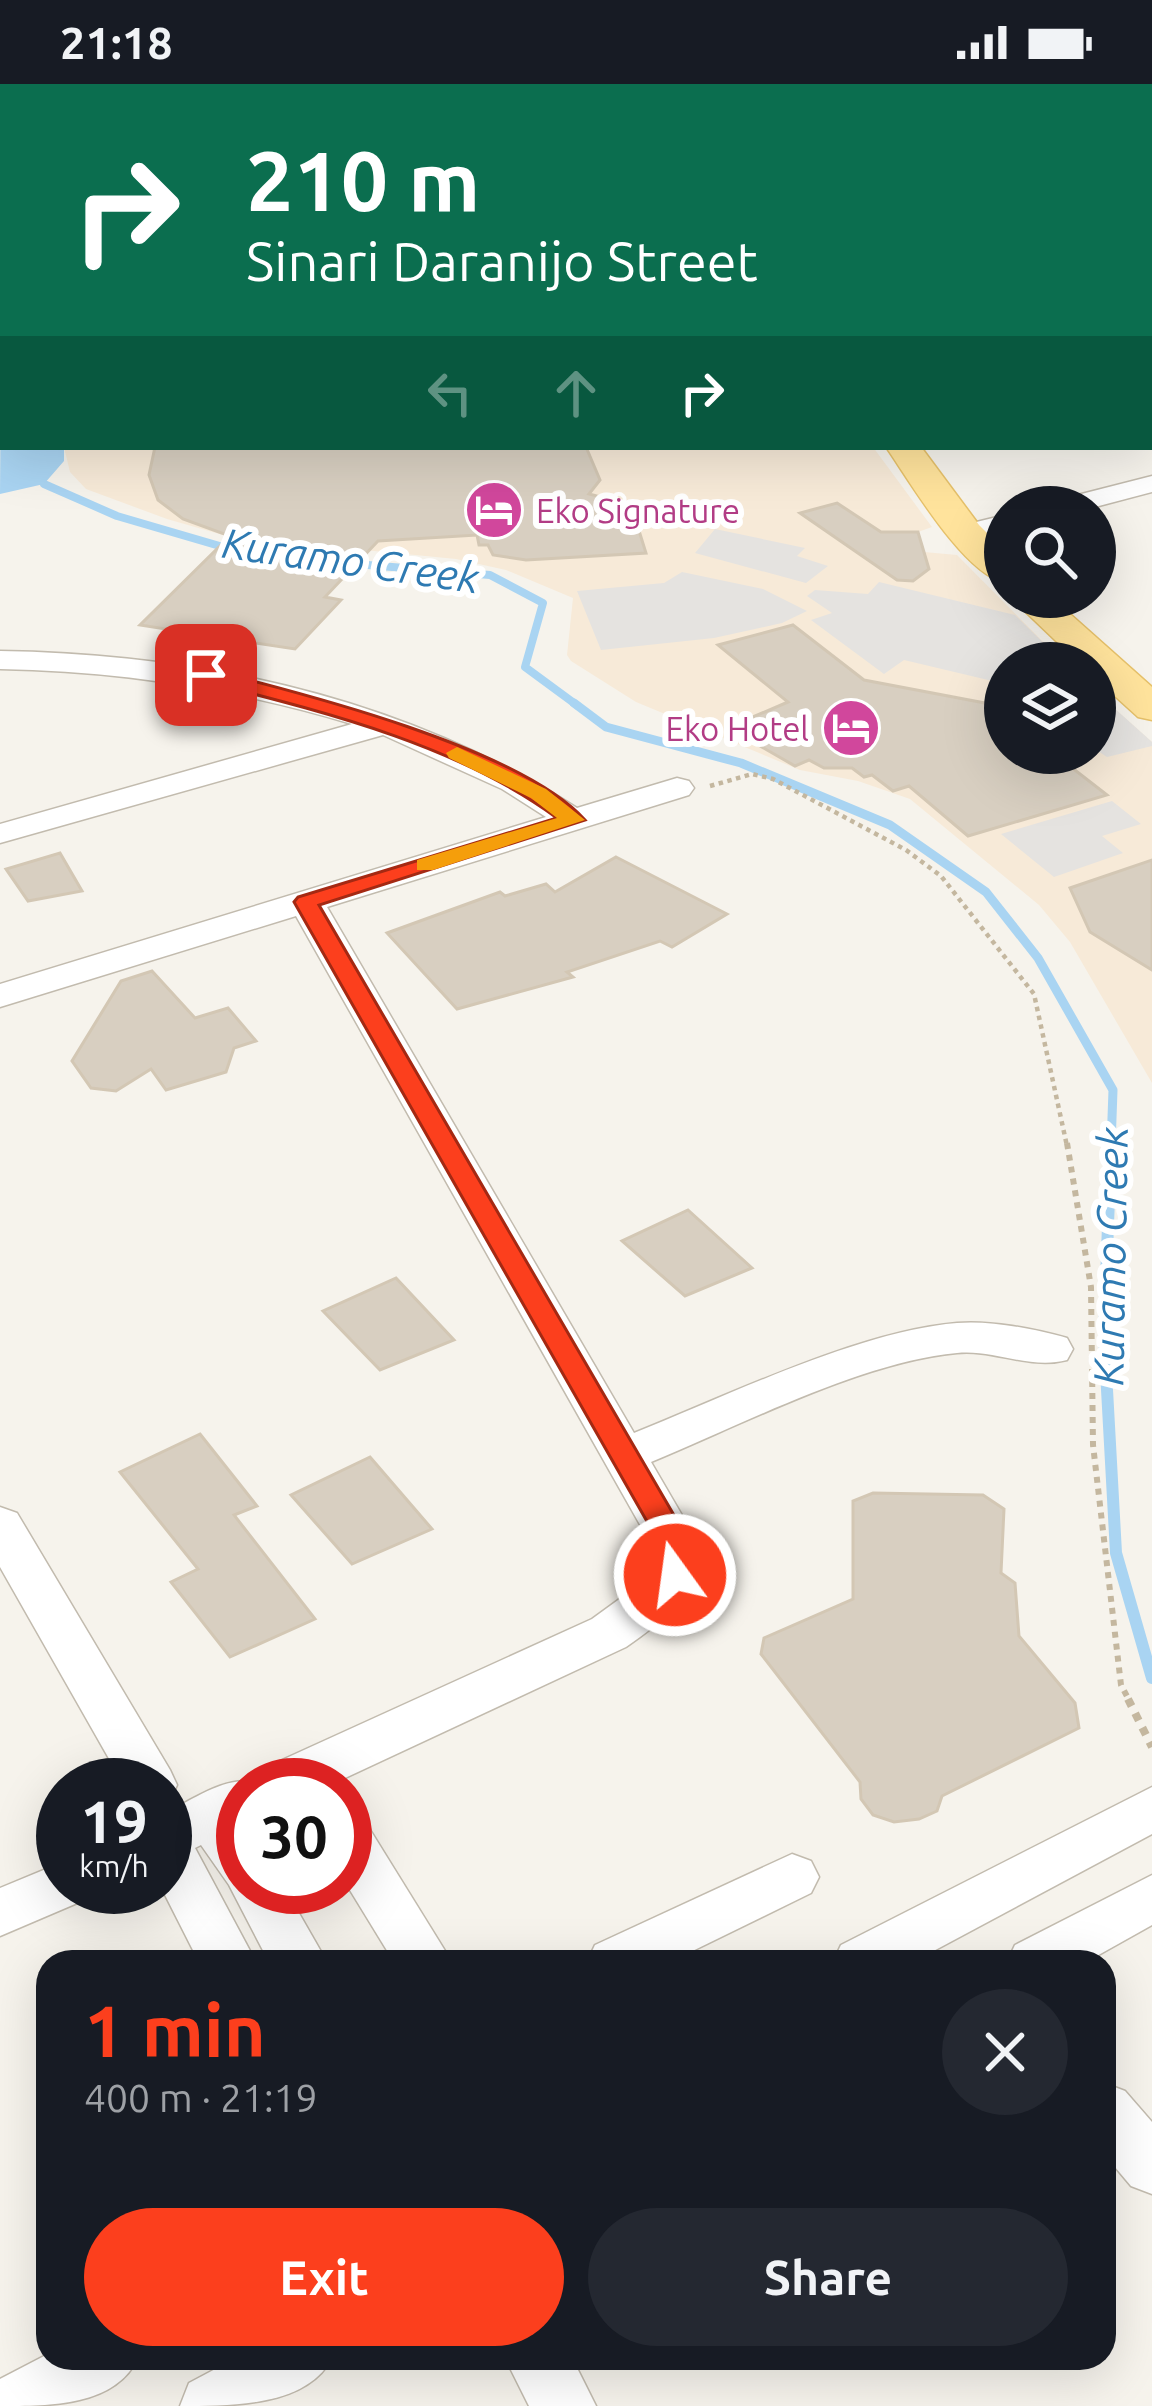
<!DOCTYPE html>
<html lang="en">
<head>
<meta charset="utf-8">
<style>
  body { margin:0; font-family:Ubuntu,sans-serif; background:#242831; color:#f1f3f6; height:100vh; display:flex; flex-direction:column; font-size:45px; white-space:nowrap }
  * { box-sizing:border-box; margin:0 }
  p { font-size:39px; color:#9ea1a6 }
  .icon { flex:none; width:66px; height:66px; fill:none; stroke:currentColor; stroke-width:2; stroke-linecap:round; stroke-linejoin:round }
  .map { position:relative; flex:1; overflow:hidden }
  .drawer { position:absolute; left:36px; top:1866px; width:1080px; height:420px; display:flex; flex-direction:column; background:#171b24; border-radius:36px; box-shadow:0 12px 48px #0002 }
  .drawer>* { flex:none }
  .banner { position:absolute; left:0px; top:0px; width:1152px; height:366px; box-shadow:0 12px 48px #0002; background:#0b6e4f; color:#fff; overflow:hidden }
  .buttons { position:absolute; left:984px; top:402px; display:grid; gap:24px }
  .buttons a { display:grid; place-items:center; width:132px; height:132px; border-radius:50%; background:#171b24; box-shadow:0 12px 48px #0002; font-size:60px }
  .speed { position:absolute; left:36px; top:1674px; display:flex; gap:24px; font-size:60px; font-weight:700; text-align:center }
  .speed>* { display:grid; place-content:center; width:156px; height:156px; border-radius:50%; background:#171b24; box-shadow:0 12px 48px #0002; line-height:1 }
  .speed small { font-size:30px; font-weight:400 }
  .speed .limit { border:18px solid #d22; background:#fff; color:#111 }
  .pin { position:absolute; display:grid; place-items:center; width:102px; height:102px; color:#fff; margin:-51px; border-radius:24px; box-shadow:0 6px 18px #0006 }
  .me { position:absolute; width:132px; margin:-66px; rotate:346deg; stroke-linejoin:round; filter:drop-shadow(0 0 9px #0008) }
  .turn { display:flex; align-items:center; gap:42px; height:252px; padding:0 48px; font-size:54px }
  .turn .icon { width:156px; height:156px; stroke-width:2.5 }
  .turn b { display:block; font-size:84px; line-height:102px }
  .lanes { display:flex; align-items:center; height:114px; padding:0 48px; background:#0003; justify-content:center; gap:60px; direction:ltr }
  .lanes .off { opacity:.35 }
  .round { display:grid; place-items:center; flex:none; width:126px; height:126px; border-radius:63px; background:#242831 }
  .summary { display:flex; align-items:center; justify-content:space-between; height:204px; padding:0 48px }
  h1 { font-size:72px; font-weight:700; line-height:90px; color:#fc3f1d }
  .cta { display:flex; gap:24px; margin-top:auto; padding:24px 48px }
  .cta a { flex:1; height:138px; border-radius:72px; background:#fc3f1d; color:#fff; font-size:48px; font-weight:700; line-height:138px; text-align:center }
  .cta a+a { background:#242831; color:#f1f3f6 }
  .status { display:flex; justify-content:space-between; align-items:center; height:84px; padding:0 60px; background:#171b24; direction:ltr }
  .status svg { height:33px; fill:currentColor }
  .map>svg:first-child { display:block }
</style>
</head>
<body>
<div class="status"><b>21:18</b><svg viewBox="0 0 49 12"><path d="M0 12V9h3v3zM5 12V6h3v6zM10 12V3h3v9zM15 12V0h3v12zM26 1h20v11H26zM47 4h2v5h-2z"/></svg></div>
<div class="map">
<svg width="1152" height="2322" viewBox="0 0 1152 2322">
  <rect width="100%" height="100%" fill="#f6f3ec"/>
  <polygon fill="#f7ead8" points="64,363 873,363 932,443 918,448 924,468 957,471 1064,579 1005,579 1005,669 1095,669 1095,607 1152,658 1152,999 1070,858 1039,821 910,715 858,697 800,686 636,618 571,577 567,571 573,514 506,486 456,475 230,453 167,435 86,405 70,388"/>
  <g fill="#e5e3e0">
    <polygon points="715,445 805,464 797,472 828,482 806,499 695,469"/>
    <polygon points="682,488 763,505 807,527 782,539 714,554 601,566 577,507 664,499"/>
    <polygon points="879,498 1015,531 1064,579 1005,579 1005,600 904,576 884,590 811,536 832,529 807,512 815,506 868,510"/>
    <polygon points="1095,607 1152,658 1152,662 1107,673 1095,665"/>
    <polygon points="1112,717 1141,740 1102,752 1123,769 1054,793 1001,750"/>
  </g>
  <polygon fill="#a9d4f2" points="3,48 3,363 64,363 64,377 44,400 0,410"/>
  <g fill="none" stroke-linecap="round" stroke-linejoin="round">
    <polyline stroke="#a9d4f2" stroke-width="6" points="950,3 967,0"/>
    <g stroke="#a9d4f2" stroke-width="8">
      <polyline points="44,400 117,432 230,465"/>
      <polyline points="343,479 490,491 543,519 525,583 578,622"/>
    </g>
    <polyline stroke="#a9d4f2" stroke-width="9" points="574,619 606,643 741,679 890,741 986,808 1038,874 1113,1006 1111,1062"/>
    <polyline stroke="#a9d4f2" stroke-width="12" points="1111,1059 1104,1251 1116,1469 1152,1594"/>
  </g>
  <g fill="#d8cfc1" stroke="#d3c7b4" stroke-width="3">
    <polygon points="155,363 586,363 600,396 589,410 631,421 646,469 526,476 493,471 488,461 479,461 477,451 378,457 325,513 341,516 295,565 140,541 230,452 183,435 158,416 149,391"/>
    <polygon points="837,419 881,448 918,448 929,485 913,497 897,496 800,429"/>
    <polygon points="793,541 864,596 990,620 1005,632 1005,669 1053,669 1107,711 968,752 909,702 893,707 872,691 864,693 852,684 824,684 809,676 795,682 760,662 773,656 741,638 788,618 718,561"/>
    <polygon points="60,769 82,807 28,817 6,785"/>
    <polygon points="616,773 727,830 672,863 660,857 567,888 573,893 457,925 387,849 500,808 505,812 546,800 555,808"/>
    <polygon points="1152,776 1152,886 1090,848 1070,804"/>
    <polygon points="152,887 195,934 228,924 256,957 234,964 226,988 166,1006 151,985 116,1007 91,1004 72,977 121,897"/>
    <polygon points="688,1126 752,1184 685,1212 622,1157"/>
    <polygon points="396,1194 454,1256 380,1286 323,1227"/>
    <polygon points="200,1350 257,1422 234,1431 315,1535 230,1573 171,1498 198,1485 120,1388"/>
    <polygon points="370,1373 432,1445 352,1480 291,1411"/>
    <polygon points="873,1409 983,1411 1004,1425 1001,1489 1015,1499 1019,1552 1075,1619 1079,1644 942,1712 937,1727 919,1735 894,1738 873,1731 861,1715 860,1698 761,1570 764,1554 853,1515 853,1417"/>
  </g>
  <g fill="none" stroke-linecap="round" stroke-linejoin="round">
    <defs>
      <g id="minor">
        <rect x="493" y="0" width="20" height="3"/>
        <polygon points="557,0 694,0 695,1 555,3"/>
        <polygon points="1108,0 1128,0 1129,3 1109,3"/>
        <rect x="1149" y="56" width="3" height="18"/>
        <polygon points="1152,392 1152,408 1095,423 1050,423 1054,417"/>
        <polygon points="1005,431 1005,448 966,457 952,449 956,443"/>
        <path d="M0,567C203,570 404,614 577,724L677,694L689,697L694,704L689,711L327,823L634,1349C727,1312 859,1247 957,1239C990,1236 1035,1245 1067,1254L1073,1265L1067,1276C1030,1286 993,1265 957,1269C861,1278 741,1341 651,1378L704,1469C691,1513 663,1538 626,1563L330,1701H243V1803H284L327,1878H269L229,1801L201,1761L195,1764L256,1878H199L161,1803H165V1729C189,1718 228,1690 254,1699L260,1686L592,1535L636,1503L656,1469L296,832L0,923V900L546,733L502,705L383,651L0,759V740L352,640C236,605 121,587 0,585Z"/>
        <polygon points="0,1423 17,1429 170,1686 177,1701 170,1716 165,1718 165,1701 124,1701 0,1483"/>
        <polygon points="1152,1703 1152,1750 913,1878 833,1878 841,1861"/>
        <polygon points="345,1730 364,1736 452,1878 394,1878 345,1798"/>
        <polygon points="792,1770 811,1777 819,1793 811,1809 670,1878 587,1878 595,1861"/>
        <polygon points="63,1778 63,1803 89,1803 82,1817 0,1852 0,1804"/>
        <polygon points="1152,1791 1152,1841 1086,1878 1007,1878 1015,1861"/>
        <polygon points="1104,1999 1125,2007 1152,2038 1152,2110 1131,2102 1104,2070"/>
        <path d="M48,2270V2274H138C115,2322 51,2322 0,2322V2295Z"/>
        <path d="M236,2274H332C307,2322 234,2322 180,2322L189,2299Z"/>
        <polygon points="505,2274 572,2274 596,2322 529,2322"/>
      </g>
      <g id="major">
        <polygon points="755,0 781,0 782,3 756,3"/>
        <path d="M886,363H921L979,441L1005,467V499C963,489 911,399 886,363Z"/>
        <polygon points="1010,513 1051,513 1152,603 1152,636 1138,633 1095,594 1095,579 1079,579"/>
      </g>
    </defs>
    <use href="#minor" stroke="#c2bbae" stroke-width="3"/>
    <use href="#major" stroke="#e6c16a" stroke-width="3"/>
    <polyline stroke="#c4b79f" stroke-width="4.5" stroke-dasharray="4.5 4.5" stroke-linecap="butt" points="710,702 752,690 773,695 906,766 941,792 1034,910 1067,1062"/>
    <polyline stroke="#c4b79f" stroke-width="6" stroke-dasharray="6 6" stroke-linecap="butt" points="1067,1059 1091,1203 1093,1361 1121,1601 1130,1618"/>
    <polyline stroke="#c4b79f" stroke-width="8" stroke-dasharray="8 8" stroke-linecap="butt" points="1128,1615 1152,1663"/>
    <use href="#minor" fill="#fff" fill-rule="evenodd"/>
    <use href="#major" fill="#ffe39c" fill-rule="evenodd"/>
  </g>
  <path fill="#fc3f1d" stroke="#a42913" stroke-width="3" d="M206,585C302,609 520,664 585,736L319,821L696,1469L686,1500H664L660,1491L665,1469L294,818L298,813L557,734C455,659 320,627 199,596L196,591Z"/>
  <polygon fill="#f59e0b" points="457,663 546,705 585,736 433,786 417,786 417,776 557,734 531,714 449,674 446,669"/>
  <defs>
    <symbol id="hotel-disc" viewBox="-11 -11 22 22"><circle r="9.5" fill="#d1479c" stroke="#fff"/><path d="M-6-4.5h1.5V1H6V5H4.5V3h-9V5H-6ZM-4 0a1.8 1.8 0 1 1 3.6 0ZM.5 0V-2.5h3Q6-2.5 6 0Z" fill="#fff"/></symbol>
  </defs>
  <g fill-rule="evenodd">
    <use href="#hotel-disc" x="461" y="393" width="66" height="66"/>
    <use href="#hotel-disc" x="818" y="611" width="66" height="66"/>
  </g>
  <g text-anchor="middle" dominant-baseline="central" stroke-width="12" stroke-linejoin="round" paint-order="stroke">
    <g font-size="33" fill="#b23c85" stroke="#fff" text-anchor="start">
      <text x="536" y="426">Eko Signature</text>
      <text x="809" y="644" text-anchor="end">Eko Hotel</text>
    </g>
    <g font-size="42" font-style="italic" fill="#2e7ab2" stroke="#fff">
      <text transform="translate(351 476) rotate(8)">Kuramo Creek</text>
      <text transform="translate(1110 1172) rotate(-89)">Kuramo Creek</text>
    </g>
  </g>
</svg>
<div class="buttons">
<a><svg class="icon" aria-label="search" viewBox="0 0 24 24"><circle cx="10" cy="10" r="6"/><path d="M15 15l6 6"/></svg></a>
<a><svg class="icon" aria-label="layers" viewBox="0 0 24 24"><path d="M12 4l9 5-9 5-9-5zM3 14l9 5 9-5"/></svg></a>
</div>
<div class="speed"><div>19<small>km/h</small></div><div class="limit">30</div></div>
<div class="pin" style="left:206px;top:591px;background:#d93025"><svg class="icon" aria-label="arrive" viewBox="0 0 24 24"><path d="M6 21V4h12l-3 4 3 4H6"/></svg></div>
<svg class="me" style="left:675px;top:1491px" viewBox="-20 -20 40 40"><circle r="17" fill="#fc3f1d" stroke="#fff" stroke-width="3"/><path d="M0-11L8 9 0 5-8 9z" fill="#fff"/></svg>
<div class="banner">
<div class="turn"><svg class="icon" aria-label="right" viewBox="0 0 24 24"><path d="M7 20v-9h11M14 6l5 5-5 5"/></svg><div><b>210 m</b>Sinari Daranijo Street</div></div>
<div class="lanes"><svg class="icon off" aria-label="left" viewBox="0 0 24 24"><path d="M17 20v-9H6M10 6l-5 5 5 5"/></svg><svg class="icon off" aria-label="ahead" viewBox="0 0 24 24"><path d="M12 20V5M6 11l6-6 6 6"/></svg><svg class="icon" aria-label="right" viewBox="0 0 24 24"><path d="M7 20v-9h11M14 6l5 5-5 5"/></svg></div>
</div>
<section class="drawer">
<div class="summary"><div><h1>1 min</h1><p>400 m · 21:19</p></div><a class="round"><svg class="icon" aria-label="close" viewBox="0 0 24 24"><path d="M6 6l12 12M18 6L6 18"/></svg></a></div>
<div class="cta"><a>Exit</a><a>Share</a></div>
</section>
</div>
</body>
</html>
